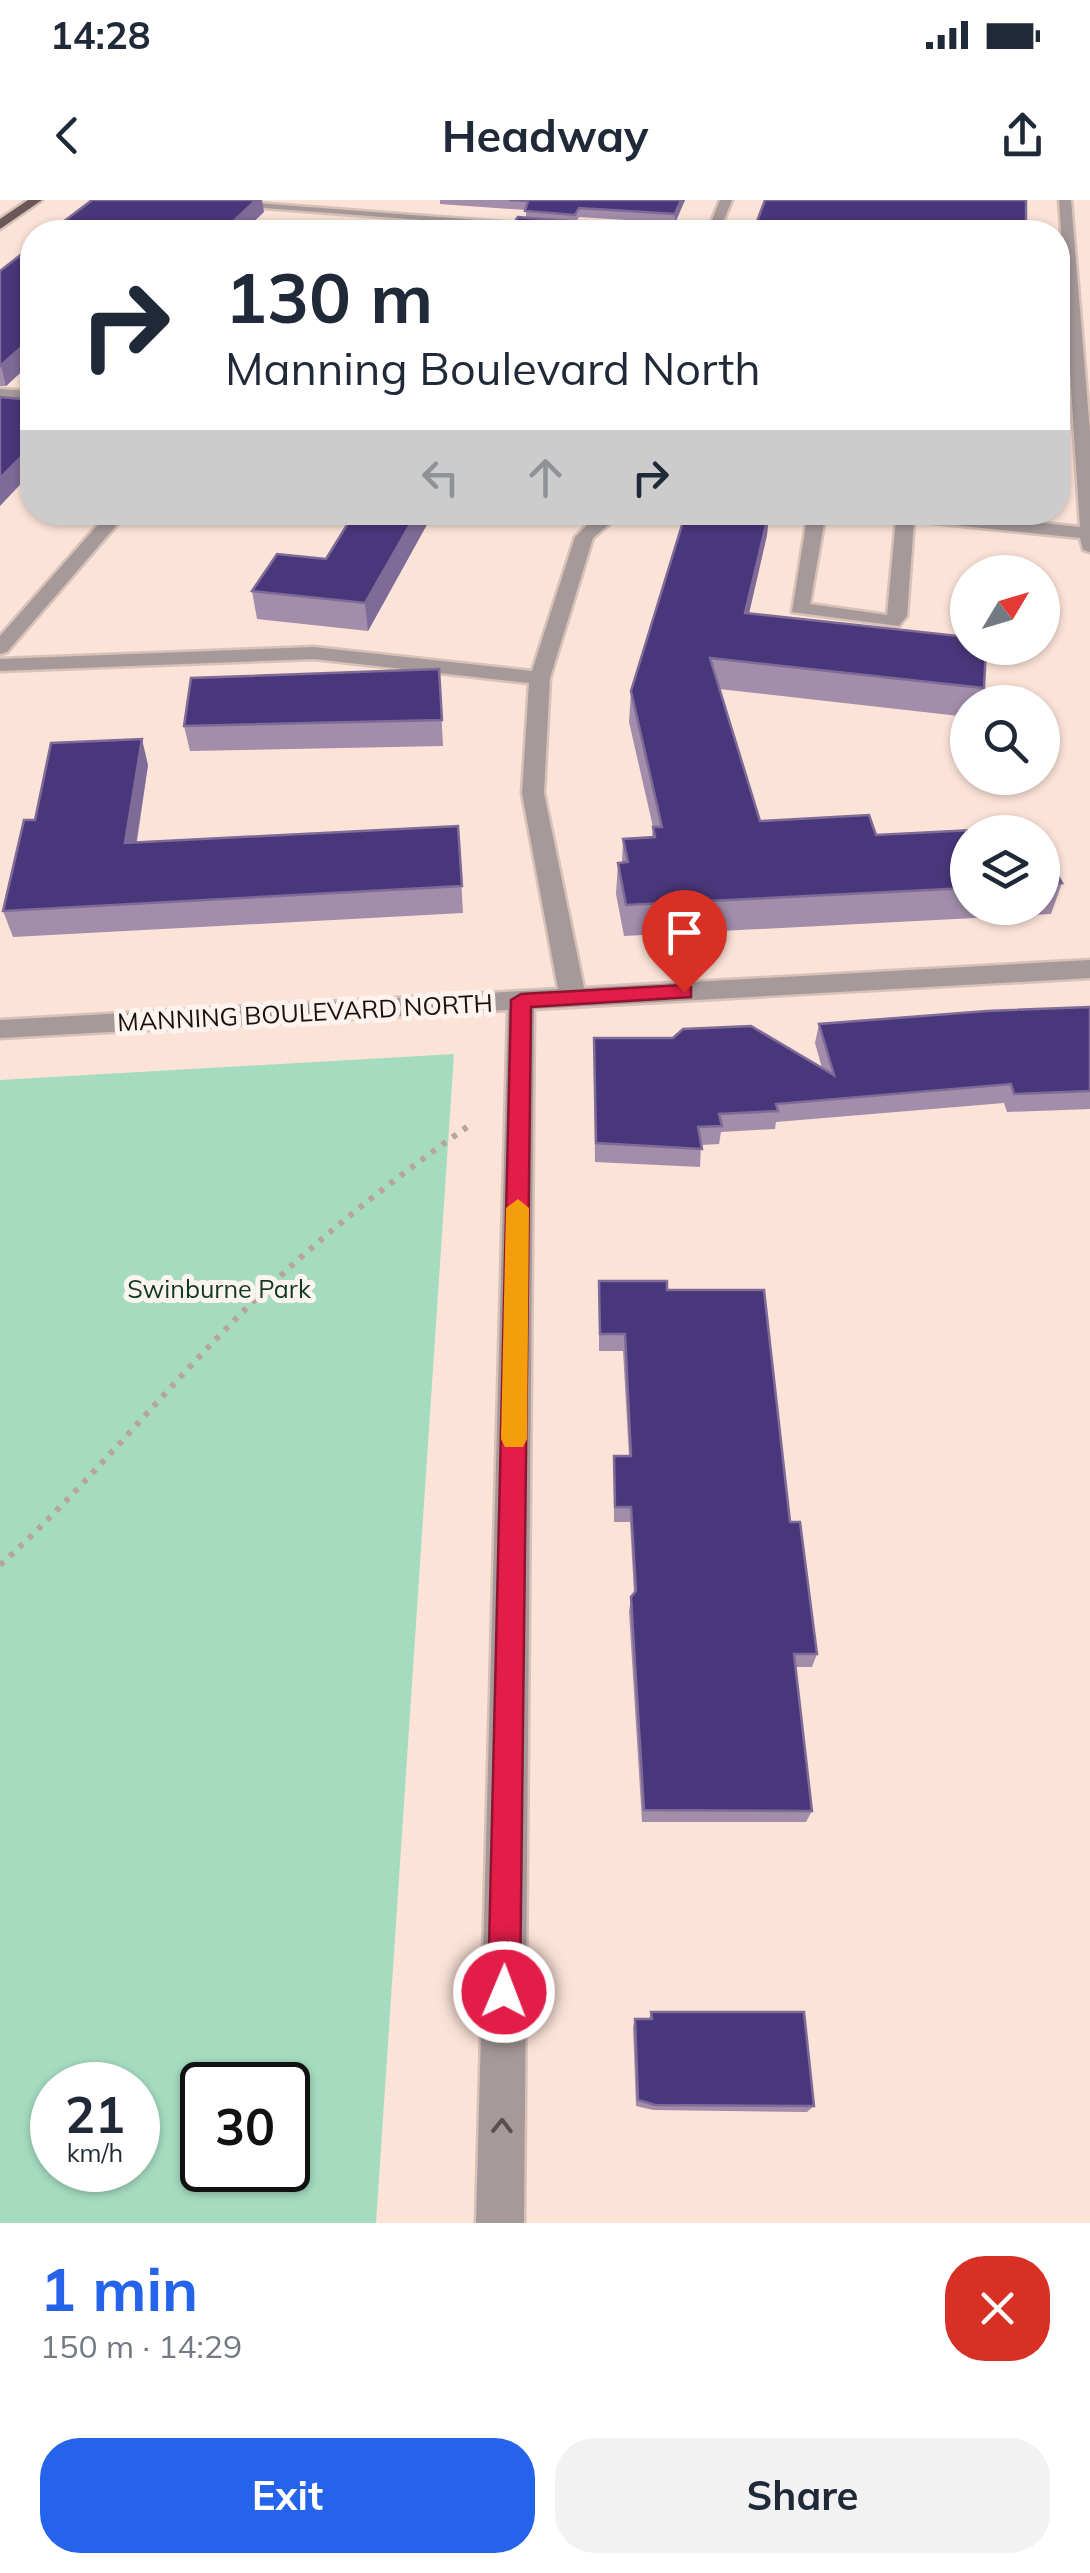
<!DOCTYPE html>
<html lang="en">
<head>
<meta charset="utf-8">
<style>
  body { margin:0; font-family:Mulish,sans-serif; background:#f2f2f3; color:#1f2937; height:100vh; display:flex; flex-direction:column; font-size:38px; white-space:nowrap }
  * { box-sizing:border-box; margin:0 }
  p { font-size:32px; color:#747a83 }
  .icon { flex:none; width:55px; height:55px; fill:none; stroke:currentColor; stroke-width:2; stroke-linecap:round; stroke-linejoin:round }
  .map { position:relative; height:2023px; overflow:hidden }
  .side { display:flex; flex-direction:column; background:#fff; flex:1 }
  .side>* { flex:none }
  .hud { position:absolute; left:20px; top:20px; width:1050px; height:305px; border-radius:40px; box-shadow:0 2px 8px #0004; background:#fff; color:#1f2937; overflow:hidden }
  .needle { width:65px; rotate:52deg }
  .tools { position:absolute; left:950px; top:355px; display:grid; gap:20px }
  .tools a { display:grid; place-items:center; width:110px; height:110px; border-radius:50%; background:#fff; box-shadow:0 2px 8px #0004; font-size:50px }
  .speed { position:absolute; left:30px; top:1862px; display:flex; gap:20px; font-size:50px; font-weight:700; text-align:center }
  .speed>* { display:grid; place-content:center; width:130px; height:130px; border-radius:50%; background:#fff; box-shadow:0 2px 8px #0004; line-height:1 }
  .speed small { font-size:25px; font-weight:400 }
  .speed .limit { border:5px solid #111; border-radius:15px; background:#fff; color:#111 }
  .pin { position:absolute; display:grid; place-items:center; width:85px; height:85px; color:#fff; margin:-102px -42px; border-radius:50% 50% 50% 0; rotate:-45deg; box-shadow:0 0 10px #0007 }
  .pin .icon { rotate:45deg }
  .me { position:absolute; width:110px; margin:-55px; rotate:1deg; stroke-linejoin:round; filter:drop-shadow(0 0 8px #0008) }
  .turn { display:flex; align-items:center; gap:35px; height:210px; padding:0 40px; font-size:45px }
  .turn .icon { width:130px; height:130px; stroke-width:2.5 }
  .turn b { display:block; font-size:70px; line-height:85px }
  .lanes { display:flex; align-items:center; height:95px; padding:0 40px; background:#0003; justify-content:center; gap:50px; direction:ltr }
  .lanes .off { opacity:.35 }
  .round { display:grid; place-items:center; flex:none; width:105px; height:105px; border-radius:40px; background:#f2f2f3 }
  .summary { display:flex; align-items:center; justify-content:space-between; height:170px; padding:0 40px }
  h1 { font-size:60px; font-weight:700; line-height:75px; color:#2563eb }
  .action { display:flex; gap:20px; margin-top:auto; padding:20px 40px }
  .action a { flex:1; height:115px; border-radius:40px; background:#2563eb; color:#fff; font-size:40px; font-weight:700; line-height:115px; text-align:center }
  .action a+a { background:#f2f2f3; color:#1f2937 }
  .status { display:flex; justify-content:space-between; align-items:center; height:70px; padding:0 50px; background:#fff; direction:ltr }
  .status svg { height:28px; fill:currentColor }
  header { display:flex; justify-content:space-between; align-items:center; height:130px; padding:0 40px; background:#fff; font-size:45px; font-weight:700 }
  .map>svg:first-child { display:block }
</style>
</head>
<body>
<div class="status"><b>14:28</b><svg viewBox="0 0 49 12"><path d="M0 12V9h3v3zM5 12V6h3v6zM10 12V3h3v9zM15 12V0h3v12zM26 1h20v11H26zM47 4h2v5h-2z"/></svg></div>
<header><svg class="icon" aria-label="back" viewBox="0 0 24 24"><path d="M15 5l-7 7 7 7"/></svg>Headway<svg class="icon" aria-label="share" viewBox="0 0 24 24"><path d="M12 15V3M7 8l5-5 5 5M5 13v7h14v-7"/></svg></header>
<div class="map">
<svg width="1090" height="2023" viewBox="0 0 1090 2023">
  <rect width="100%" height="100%" fill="#fce3d8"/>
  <path fill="#a5dcc0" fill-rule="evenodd" d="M454,854L376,2023H0V880ZM52,1885H138V1970H52ZM202,1885H288V1970H202Z"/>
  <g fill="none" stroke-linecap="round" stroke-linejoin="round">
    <defs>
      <g id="minor">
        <polygon points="160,0 220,0 633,32 577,32"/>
        <polygon points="720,0 732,0 719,32 707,32"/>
        <polygon points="1059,0 1071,0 1090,232 1090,352 1083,350 1080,338 914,321 907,416 899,426 792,412 808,312 826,312 810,404 887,415 896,319 874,312 941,312 1080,327"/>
        <polygon points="0,189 32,191 32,201 0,199"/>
        <polygon points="109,312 128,312 7,452 0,454 0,436"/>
        <polygon points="600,312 623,312 593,338 550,478 544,593 584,788 1090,760 1090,778 534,809 524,2023 476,2023 508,810 0,838 0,820 558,789 522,593 529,483 314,459 0,471 0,459 314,447 532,471 575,337"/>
      </g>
      <polygon id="major" points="28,0 42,0 0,29 0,19"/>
    </defs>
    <use href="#minor" stroke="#d8c2b8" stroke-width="5"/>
    <use href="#major" stroke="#d8c2b8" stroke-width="5"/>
    <path stroke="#b8a49b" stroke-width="6" stroke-dasharray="5 8" stroke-linecap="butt" d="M0,1365C80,1293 147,1210 222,1133C296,1056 379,989 467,927"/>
    <use href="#minor" fill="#a59999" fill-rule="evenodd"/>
    <use href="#major" fill="#6c5858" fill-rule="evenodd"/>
  </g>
  <g fill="#a28daa">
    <polygon points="440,0 685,0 675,23 579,17 575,24 568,23 568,32 526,17 526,10 440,4"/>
    <polygon points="32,46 32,162 6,186 0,186 0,71"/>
    <polygon points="355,312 466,312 463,318 430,319 368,431 257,419 252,391 326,359"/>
    <polygon points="769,312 767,335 749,414 984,488 980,502 968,502 968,517 719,489 760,621 876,635 968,632 968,708 1042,708 1042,684 1062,683 1051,714 624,736 616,694 618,663 622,662 623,639 652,638 653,627 629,522 631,491"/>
    <polygon points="439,469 443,546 190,551 184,526"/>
    <polygon points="148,565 137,642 458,626 463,713 13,737 3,711 35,620"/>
    <polygon points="1090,807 1090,909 1007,912 1004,903 776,922 775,929 721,932 719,944 701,945 700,967 595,962 594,838 822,868 815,843 819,824"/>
    <polygon points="599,1081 667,1090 790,1322 817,1454 812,1467 795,1467 812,1611 806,1622 642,1622 629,1412 631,1397 634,1394 630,1322 614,1322 614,1256 629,1256 623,1151 599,1151"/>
    <polygon points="651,1812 814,1906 807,1912 653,1910 636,1906 633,1827 635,1819 649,1819"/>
  </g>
  <g fill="#7f6b97">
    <polygon points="256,0 262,0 264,12 243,32 222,32"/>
    <polygon points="681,0 685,0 675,23 675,14"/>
    <polygon points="568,21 568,32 561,32"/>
    <polygon points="32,138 32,162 6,186 1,166"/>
    <polygon points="32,246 32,272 0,306 0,278"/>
    <polygon points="417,312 430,312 430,319 368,431 365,403"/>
    <polygon points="769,312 767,335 742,443 745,413"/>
    <polygon points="142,539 148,565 132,669 125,643"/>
  </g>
  <g fill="#49377b" stroke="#7f6b97" stroke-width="2.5">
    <polygon points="92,0 256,0 222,32 50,32"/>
    <polygon points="509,0 681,0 675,14 579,8 575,15 525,11 528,1"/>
    <polygon points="765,0 1026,0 1026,32 753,32"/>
    <polygon points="518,17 568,21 561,32 507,32"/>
    <polygon points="32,46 32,138 0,166 0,71"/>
    <polygon points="0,197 32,200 32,246 0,278"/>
    <polygon points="355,312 417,312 365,403 252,391 277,354 326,359"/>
    <polygon points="686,312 769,312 745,413 968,437 968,448 986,448 984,488 710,458 760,621 869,615 876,635 1033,627 1036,632 968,632 968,688 626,705 618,663 628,662 623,639 655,637 653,627 662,627 631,491"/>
    <polygon points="439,469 442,520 184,526 191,478"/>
    <polygon points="142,539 125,643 458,626 462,686 3,711 24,620 35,620 51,543"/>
    <polygon points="1042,645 1062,683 1042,684"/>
    <polygon points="1090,807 1090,891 1014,894 1011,884 776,904 778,911 719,914 722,926 698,927 702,949 596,943 594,838 673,838 683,829 751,826 834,875 819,824 987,811"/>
    <polygon points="599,1081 667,1081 667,1090 764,1090 790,1322 800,1322 817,1454 794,1454 812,1611 644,1610 631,1397 636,1391 631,1307 615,1307 614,1256 631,1256 625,1134 600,1134"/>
    <polygon points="651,1812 804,1812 814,1906 655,1905 638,1900 635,1819 652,1819"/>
  </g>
  <defs><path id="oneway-chevron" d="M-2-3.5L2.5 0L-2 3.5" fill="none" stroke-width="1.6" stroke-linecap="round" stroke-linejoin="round" transform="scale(2.5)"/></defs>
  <use stroke="#594f4d" href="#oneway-chevron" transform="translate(502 1926) rotate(-89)"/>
  <polygon fill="#e11d48" stroke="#92132f" stroke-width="2.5" points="684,785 691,787 691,797 531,807 520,1792 516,1803 504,1808 492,1803 488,1792 511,800 521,794"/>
  <polygon fill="#f59e0b" points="518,999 529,1008 527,1239 523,1247 505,1247 501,1239 506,1008"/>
  <g text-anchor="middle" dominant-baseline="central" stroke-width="10" stroke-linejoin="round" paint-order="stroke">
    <g font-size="25" fill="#1b120f" stroke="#fef4ef">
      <text transform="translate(305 812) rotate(-3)">MANNING BOULEVARD NORTH</text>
    </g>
    <g font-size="25" fill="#103a28" stroke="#fef4ef">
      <text x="219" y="1088">Swinburne Park</text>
    </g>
  </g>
</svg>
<div class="tools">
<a><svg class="needle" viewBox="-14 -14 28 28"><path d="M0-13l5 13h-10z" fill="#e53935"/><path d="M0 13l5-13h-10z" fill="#747a83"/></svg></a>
<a><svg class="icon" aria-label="search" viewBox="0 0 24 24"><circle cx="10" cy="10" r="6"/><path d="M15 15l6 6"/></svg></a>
<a><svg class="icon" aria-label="layers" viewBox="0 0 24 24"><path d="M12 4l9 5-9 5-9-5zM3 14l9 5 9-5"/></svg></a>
</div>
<div class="speed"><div>21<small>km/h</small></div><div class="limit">30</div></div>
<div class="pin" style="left:684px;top:792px;background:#d93025"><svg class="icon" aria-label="arrive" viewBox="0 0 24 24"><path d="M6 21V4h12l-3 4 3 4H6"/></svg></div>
<svg class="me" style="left:504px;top:1792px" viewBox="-20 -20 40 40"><circle r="17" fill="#e11d48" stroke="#fff" stroke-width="3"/><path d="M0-11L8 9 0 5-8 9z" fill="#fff"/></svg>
<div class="hud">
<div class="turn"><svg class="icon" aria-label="right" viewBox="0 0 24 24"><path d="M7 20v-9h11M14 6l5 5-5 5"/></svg><div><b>130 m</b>Manning Boulevard North</div></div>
<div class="lanes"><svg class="icon off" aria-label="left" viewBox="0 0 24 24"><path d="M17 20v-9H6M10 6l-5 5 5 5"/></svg><svg class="icon off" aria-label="ahead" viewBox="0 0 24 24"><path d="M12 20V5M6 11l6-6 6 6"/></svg><svg class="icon" aria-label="right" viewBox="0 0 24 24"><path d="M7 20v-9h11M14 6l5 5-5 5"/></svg></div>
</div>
</div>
<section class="side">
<div class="summary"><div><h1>1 min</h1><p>150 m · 14:29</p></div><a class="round" style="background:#d93025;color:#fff"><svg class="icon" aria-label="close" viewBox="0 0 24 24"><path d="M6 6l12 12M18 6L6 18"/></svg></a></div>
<div class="action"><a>Exit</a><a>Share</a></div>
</section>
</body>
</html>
